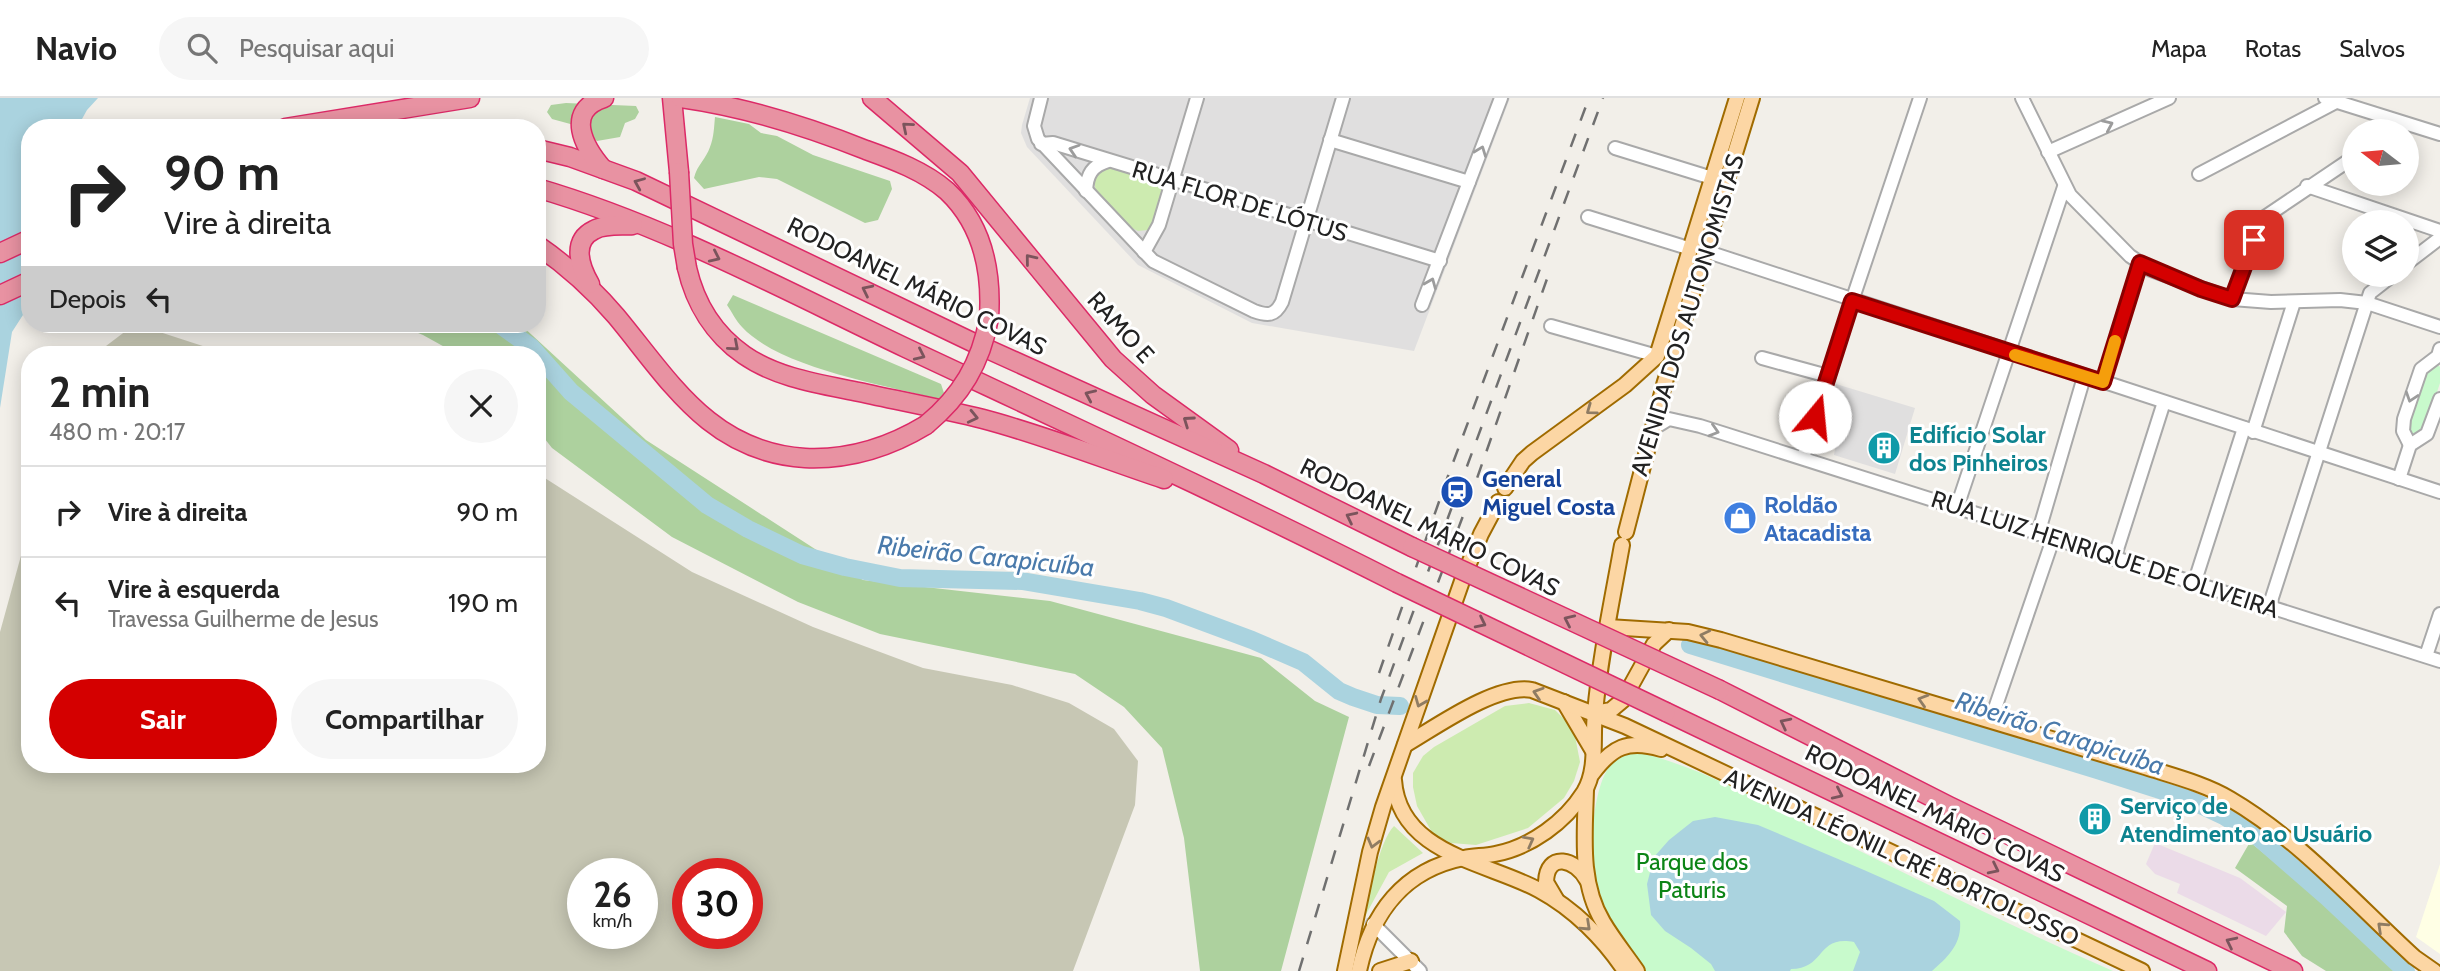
<!DOCTYPE html>
<html lang="pt">
<head>
<meta charset="utf-8">
<style>
  body { margin:0; font-family:Cabin,sans-serif; background:#f6f6f6; color:#222; height:100vh; display:flex; flex-direction:column; font-size:26px; white-space:nowrap }
  * { box-sizing:border-box; margin:0 }
  p { font-size:23px; color:#767676 }
  .icon { flex:none; width:38px; height:38px; fill:none; stroke:currentColor; stroke-width:2; stroke-linecap:round; stroke-linejoin:round }
  .map { position:relative; flex:1; overflow:hidden }
  .panel { position:absolute; left:21px; top:248px; width:525px; height:427px; display:flex; flex-direction:column; background:#fff; border-radius:28px; box-shadow:0 4px 18px #0003 }
  .panel>* { flex:none }
  .guide { position:absolute; left:21px; top:21px; width:525px; height:214px; border-radius:28px; box-shadow:0 4px 18px #0003; background:#fff; color:#222; overflow:hidden }
  .needle { width:46px; rotate:286deg }
  .tools { position:absolute; left:2342px; top:21px; display:grid; gap:14px }
  .tools a { display:grid; place-items:center; width:77px; height:77px; border-radius:50%; background:#fff; box-shadow:0 4px 18px #0003; font-size:35px }
  .speed { position:absolute; left:567px; top:760px; display:flex; gap:14px; font-size:35px; font-weight:700; text-align:center }
  .speed>* { display:grid; place-content:center; width:91px; height:91px; border-radius:50%; background:#fff; box-shadow:0 4px 18px #0003; line-height:1 }
  .speed small { font-size:18px; font-weight:400 }
  .speed .limit { border:10px solid #d22; background:#fff; color:#111 }
  .pin { position:absolute; display:grid; place-items:center; width:60px; height:60px; color:#fff; margin:-30px; border-radius:14px; box-shadow:0 4px 10px #0006 }
  .me { position:absolute; width:77px; margin:-38px; rotate:17deg; stroke-linejoin:round; filter:drop-shadow(0 0 5px #0008) }
  .turn { display:flex; align-items:center; gap:24px; height:147px; padding:0 28px; font-size:32px }
  .turn .icon { width:91px; height:91px; stroke-width:2.5 }
  .turn b { display:block; font-size:49px; line-height:60px }
  .then { display:flex; align-items:center; height:66px; padding:0 28px; background:#0003; gap:14px; font-size:26px }
  .round { display:grid; place-items:center; flex:none; width:74px; height:74px; border-radius:37px; background:#f6f6f6 }
  .head { display:flex; align-items:center; justify-content:space-between; height:119px; padding:0 28px }
  h1 { font-size:42px; font-weight:700; line-height:52px }
  .cta { display:flex; gap:14px; margin-top:auto; padding:14px 28px }
  .cta a { flex:1; height:80px; border-radius:42px; background:#d40000; color:#fff; font-size:28px; font-weight:700; line-height:80px; text-align:center }
  .cta a+a { background:#f6f6f6; color:#222 }
  ul { padding:0; list-style:none }
  li { display:flex; align-items:center; gap:21px; height:91px; padding:0 28px; border-top:2px solid #e0e0e0 }
  li div { flex:1 }
  li b { display:block; font-size:26px }
  li em { font-style:normal }
  header { display:flex; align-items:center; gap:42px; box-sizing:border-box; height:98px; padding:0 35px; background:#fff; border-bottom:2px solid #e0e0e0 }
  header strong { font-size:33px }
  nav { display:flex; gap:38px; margin-inline-start:auto; font-size:24px }
  .search { width:490px; height:63px; background:#f6f6f6; display:flex; align-items:center; gap:18px; box-sizing:border-box; padding:0 24px; border-radius:38px; color:#767676; font-size:26px }
  .map>svg:first-child { display:block }
</style>
</head>
<body>
<header>
<strong>Navio</strong>
<div class="search"><svg class="icon" aria-label="search" viewBox="0 0 24 24"><circle cx="10" cy="10" r="6"/><path d="M15 15l6 6"/></svg>Pesquisar aqui</div>
<nav><a>Mapa</a><a>Rotas</a><a>Salvos</a></nav>
</header>
<div class="map">
<svg width="2440" height="873" viewBox="0 0 2440 873">
  <rect width="100%" height="100%" fill="#f2efe9"/>
  <g fill="#e0dfdf">
    <polygon points="1030,0 1510,0 1414,253 1252,225 1138,167 1027,49 1021,35 1022,27"/>
    <polygon points="1836,286 1915,310 1895,376 1834,357 1835,351 1818,346"/>
  </g>
  <polygon fill="#ebdbe8" points="2155,745 2240,780 2286,814 2266,838 2177,795 2180,786 2155,776 2146,766"/>
  <polygon fill="#ffffe5" points="2440,766 2440,856 2416,839"/>
  <g fill="#c7c7b4" fill-rule="evenodd">
    <polygon points="135,226 212,251 301,254 316,257 101,257 106,248"/>
    <path d="M537,375L692,474L813,529L923,570L1012,587L1069,605L1114,631L1138,663L1135,707L1073,873H0V534L30,425V667H537ZM583,775H642V835H583ZM688,775H747V835H688Z"/>
  </g>
  <g fill="#cdebb0">
    <polygon points="1111,68 1156,82 1162,89 1154,125 1148,132 1138,133 1130,129 1096,93 1093,80 1102,70"/>
    <polygon points="1529,605 1555,612 1567,624 1575,638 1580,664 1574,683 1564,700 1528,730 1476,747 1451,745 1433,736 1417,708 1413,689 1413,675 1423,658 1434,649 1505,608"/>
    <path d="M1394,728L1423,755L1389,774L1363,822C1369,799 1379,743 1394,728Z"/>
  </g>
  <g fill="#add19e">
    <polygon points="566,5 636,8 639,14 635,21 625,25 620,39 597,43 574,27 552,21 547,14 551,7"/>
    <path d="M715,19L749,26L761,35L777,38L813,57L890,83L892,91L878,122L865,125L777,81L759,79L704,91L694,80C697,67 706,61 710,49C714,39 714,29 715,19Z"/>
    <path d="M733,197L941,286L944,295L939,301C885,287 780,270 742,229C736,223 732,214 727,207Z"/>
    <polygon points="396,226 520,226 646,342 863,482 1050,503 1261,560 1315,603 1349,619 1281,873 1200,873 1184,740 1162,650 1124,609 1075,576 880,536 798,504 672,439 552,350 537,331 537,257 459,257 423,237"/>
    <polygon points="2250,744 2352,828 2398,873 2326,873 2302,858 2284,834 2287,808 2235,770"/>
  </g>
  <g fill="#c8facc">
    <polygon points="2436,265 2440,269 2440,285 2424,334 2413,339 2408,330 2427,269"/>
    <path d="M1636,654C1704,669 1768,708 1830,738C1924,785 2017,831 2113,873H1642C1631,858 1604,828 1598,812C1587,780 1590,703 1606,674C1612,662 1623,658 1636,654Z"/>
  </g>
  <g fill="#aad3df">
    <polygon points="0,0 98,0 87,12 77,30 30,30 30,206 12,234 0,310"/>
    <path d="M1715,719L1758,727L1864,772L1934,803L1960,823C1962,846 1948,859 1932,873H1853L1860,854L1854,844C1816,837 1826,871 1791,871L1790,873H1715L1711,866L1691,850L1665,833L1651,817L1647,786L1654,759L1669,742L1693,723Z"/>
  </g>
  <g fill="none" stroke-linecap="round" stroke-linejoin="round">
    <g stroke="#aad3df" stroke-width="18">
      <polyline points="499,226 531,249 571,294 707,407 748,431 802,457 845,469 900,480 1022,483 1140,503 1166,510 1252,542 1303,564 1339,593 1353,599 1377,607 1400,608"/>
      <polyline points="1690,547 2097,672 2188,701 2224,718 2258,739 2327,799 2406,873"/>
    </g>
    <defs>
      <g id="minor">
        <path d="M1041,0L1034,28L1038,41L1153,163L1254,213C1268,218 1275,218 1282,204L1343,0"/>
        <polyline points="2022,0 2070,97 2130,158 2151,172 2232,201 2271,204 2340,202 2367,205 2440,229"/>
        <polyline points="2325,0 2440,36"/>
        <polyline points="1330,42 1469,84"/>
        <polyline points="1041,46 1053,45 1440,163"/>
        <polyline points="1615,50 1712,80"/>
        <polyline points="2048,54 2169,0"/>
        <polyline points="2199,76 2336,4"/>
        <polyline points="2307,88 2440,133"/>
        <path d="M1086,93C1087,76 1092,68 1108,63"/>
        <polyline points="1588,119 1691,151"/>
        <polyline points="1705,153 2440,394"/>
        <polyline points="1144,154 1159,127 1197,0"/>
        <polyline points="2406,166 2440,140"/>
        <polyline points="2232,201 2259,128 2265,119 2354,59"/>
        <polyline points="1422,207 1501,0"/>
        <polyline points="1551,228 1657,258"/>
        <polyline points="1762,260 1828,278"/>
        <polyline points="2103,284 2140,165"/>
        <polyline points="1651,332 1669,321 1700,328 2440,563"/>
        <polyline points="2253,334 2294,204"/>
        <polyline points="2410,347 2403,333 2404,321 2421,271 2438,258 2440,251"/>
        <polyline points="1803,360 1852,203 1920,0"/>
        <polyline points="2399,381 2410,347 2427,336 2440,301"/>
        <polyline points="1957,409 2064,89"/>
        <polyline points="2038,436 2084,279"/>
        <polyline points="2114,461 2164,304"/>
        <polyline points="2194,486 2244,330"/>
        <polyline points="2269,509 2370,195 2393,177"/>
        <polyline points="2426,558 2440,516"/>
        <polyline points="1991,622 2053,441"/>
        <polyline points="1373,826 1420,873"/>
      </g>
      <g id="major">
        <polyline points="1505,390 1523,363 1532,355 1625,287 1657,258 1737,0"/>
        <polyline points="1626,434 1664,287 1752,0"/>
        <path d="M1608,529L1688,534L1721,542L2145,669C2173,678 2205,686 2230,701C2300,742 2355,805 2414,859L2434,873"/>
        <polyline points="1564,604 1593,653"/>
        <polyline points="1595,615 1611,612 1623,602 1654,546 1669,532"/>
        <path d="M1405,647C1436,629 1497,585 1532,592L1625,628L2142,873"/>
        <path d="M1592,676C1612,649 1628,641 1661,651"/>
        <path d="M1394,682C1399,756 1487,764 1539,792C1574,811 1604,841 1625,873"/>
        <path d="M1586,691C1585,736 1579,784 1603,824C1613,841 1626,857 1637,873"/>
        <path d="M1556,801L1546,784C1547,753 1576,761 1587,782"/>
        <polyline points="1345,873 1370,754 1383,709 1462,483 1481,436 1498,404"/>
        <path d="M1359,873C1371,816 1403,772 1464,760C1474,758 1485,758 1495,756C1531,749 1565,724 1584,694C1598,671 1592,640 1595,615C1600,559 1612,503 1622,447"/>
        <polyline points="1380,873 1411,863"/>
      </g>
      <g id="highway">
        <polyline points="672,0 679,74"/>
        <path d="M681,0C745,9 806,28 866,52C894,62 924,73 947,93C983,127 992,173 989,220"/>
        <polyline points="872,0 960,75 1113,261 1153,297 1229,352"/>
        <polyline points="285,30 470,0"/>
        <polyline points="537,51 570,59 636,83 972,244 1264,376 1412,449"/>
        <path d="M603,71C584,49 564,13 604,0"/>
        <path d="M537,90C664,127 786,193 906,250C1070,327 1235,403 1397,485"/>
        <path d="M537,147C566,167 593,191 616,218C670,283 710,354 805,360C849,362 888,350 926,327"/>
        <polyline points="0,155 30,141"/>
        <path d="M687,170C695,205 714,236 744,257C777,280 820,286 859,294C900,303 942,311 983,321C1044,337 1104,361 1164,381"/>
        <path d="M590,186C580,169 571,143 594,132C604,126 621,128 633,127"/>
        <polyline points="0,197 30,183"/>
        <polyline points="1720,592 1949,708 2293,873"/>
        <polyline points="1666,614 2207,873"/>
      </g>
    </defs>
    <use href="#minor" stroke="#a9a9a9" stroke-width="16"/>
    <use href="#major" stroke="#a06b00" stroke-width="18"/>
    <use href="#highway" stroke="#dc2a67" stroke-width="21"/>
    <use href="#minor" stroke="#fff" stroke-width="12"/>
    <use href="#major" stroke="#fcd6a4" stroke-width="14"/>
    <use href="#highway" stroke="#e892a2" stroke-width="18"/>
    <g stroke="#707070" stroke-width="2.5" stroke-dasharray="14 14" stroke-linecap="butt">
      <polyline points="1379,575 1448,378 1589,0"/>
      <polyline points="1369,668 1475,386 1548,178"/>
      <polyline points="1299,873 1381,601 1603,0"/>
    </g>
    <defs>
      <g id="highway-bridge">
        <polyline points="679,74 683,146 687,170"/>
        <path d="M926,327C961,298 981,265 989,220"/>
        <polyline points="1412,449 1720,592"/>
        <polyline points="1397,485 1666,614"/>
      </g>
    </defs>
    <use href="#highway-bridge" stroke="#dc2a67" stroke-width="21" stroke-linecap="butt"/>
    <use href="#highway-bridge" stroke="#e892a2" stroke-width="18"/>
  </g>
  <defs><path id="oneway-chevron" d="M-2-3.5L2.5 0L-2 3.5" fill="none" stroke-width="1.6" stroke-linecap="round" stroke-linejoin="round" transform="scale(1.75)"/></defs>
  <g stroke="#9c9c9c">
    <use href="#oneway-chevron" transform="translate(2108 27) rotate(-24)"/>
    <use href="#oneway-chevron" transform="translate(1074 52) rotate(-162)"/>
    <use href="#oneway-chevron" transform="translate(1481 53) rotate(-69)"/>
    <use href="#oneway-chevron" transform="translate(1431 185) rotate(-68)"/>
    <use href="#oneway-chevron" transform="translate(2411 299) rotate(108)"/>
    <use href="#oneway-chevron" transform="translate(1714 333) rotate(17)"/>
  </g>
  <g stroke="#7b545c">
    <use href="#oneway-chevron" transform="translate(907 29) rotate(-140)"/>
    <use href="#oneway-chevron" transform="translate(639 85) rotate(-157)"/>
    <use href="#oneway-chevron" transform="translate(715 159) rotate(25)"/>
    <use href="#oneway-chevron" transform="translate(1030 161) rotate(-129)"/>
    <use href="#oneway-chevron" transform="translate(867 192) rotate(-154)"/>
    <use href="#oneway-chevron" transform="translate(734 248) rotate(41)"/>
    <use href="#oneway-chevron" transform="translate(920 257) rotate(25)"/>
    <use href="#oneway-chevron" transform="translate(1090 297) rotate(-156)"/>
    <use href="#oneway-chevron" transform="translate(973 319) rotate(13)"/>
    <use href="#oneway-chevron" transform="translate(1188 323) rotate(-145)"/>
    <use href="#oneway-chevron" transform="translate(1351 419) rotate(-154)"/>
    <use href="#oneway-chevron" transform="translate(1569 522) rotate(-155)"/>
    <use href="#oneway-chevron" transform="translate(1481 525) rotate(26)"/>
    <use href="#oneway-chevron" transform="translate(1785 625) rotate(-153)"/>
    <use href="#oneway-chevron" transform="translate(1838 696) rotate(25)"/>
    <use href="#oneway-chevron" transform="translate(1994 771) rotate(26)"/>
    <use href="#oneway-chevron" transform="translate(2231 844) rotate(-154)"/>
  </g>
  <g stroke="#8f7c63">
    <use href="#oneway-chevron" transform="translate(1591 312) rotate(144)"/>
    <use href="#oneway-chevron" transform="translate(1705 538) rotate(-167)"/>
    <use href="#oneway-chevron" transform="translate(1538 595) rotate(-162)"/>
    <use href="#oneway-chevron" transform="translate(1923 602) rotate(-163)"/>
    <use href="#oneway-chevron" transform="translate(1420 604) rotate(112)"/>
    <use href="#oneway-chevron" transform="translate(1529 743) rotate(-28)"/>
    <use href="#oneway-chevron" transform="translate(1373 745) rotate(105)"/>
    <use href="#oneway-chevron" transform="translate(1586 828) rotate(43)"/>
    <use href="#oneway-chevron" transform="translate(2382 829) rotate(-137)"/>
  </g>
  <g fill="none" stroke-linecap="round" stroke-linejoin="round">
    <defs>
      <polyline id="route" points="1815,319 1852,203 2103,284 2140,165 2201,191 2232,201 2254,142"/>
    </defs>
    <use href="#route" stroke="#8a0000" stroke-width="18"/>
    <use href="#route" stroke="#d40000" stroke-width="12"/>
    <polyline stroke="#f59e0b" stroke-width="12" points="2015,257 2103,284 2115,243"/>
  </g>
  <defs>
    <symbol id="building-disc" viewBox="-11 -11 22 22"><circle r="9.5" fill="#0f9aa8" stroke="#fff"/><path d="M-4-6H4V6H1V3H-1V6H-4ZM-2.5-4.3h1.7v1.8h-1.7ZM.8-4.3h1.7v1.8H.8ZM-2.5-1h1.7V.8h-1.7ZM.8-1h1.7V.8H.8Z" fill="#fff"/></symbol>
    <symbol id="station-disc" viewBox="-11 -11 22 22"><circle r="9.5" fill="#1a4fb4" stroke="#fff"/><path d="M-3-6H3Q5-6 5-4V2Q5 4 3 4L4.5 6H3L1.5 4h-3L-3 6H-4.5L-3 4Q-5 4-5 2V-4Q-5-6-3-6ZM-3.5-4v3h7v-3ZM-3.5 1v1.5H-2V1ZM2 1v1.5H3.5V1Z" fill="#fff"/></symbol>
    <symbol id="shop-disc" viewBox="-11 -11 22 22"><circle r="9.5" fill="#3f7fe0" stroke="#fff"/><path d="M-5-2.5h2.3a2.7 3.5 0 0 1 5.4 0H5L5.5 6h-11ZM-1.5-2.5h3a1.5 2.3 0 0 0-3 0Z" fill="#fff"/></symbol>
  </defs>
  <g fill-rule="evenodd">
    <use href="#building-disc" x="1865" y="331" width="38" height="38"/>
    <use href="#station-disc" x="1438" y="375" width="38" height="38"/>
    <use href="#shop-disc" x="1721" y="401" width="38" height="38"/>
    <use href="#building-disc" x="2076" y="702" width="38" height="38"/>
  </g>
  <g text-anchor="middle" dominant-baseline="central" stroke-width="6" stroke-linejoin="round" paint-order="stroke">
    <g font-size="24" fill="#222" stroke="#fff">
      <text transform="translate(1240 103) rotate(17)">RUA FLOR DE LÓTUS</text>
      <text transform="translate(917 188) rotate(26)">RODOANEL MÁRIO COVAS</text>
      <text transform="translate(1687 217) rotate(-73)">AVENIDA DOS AUTONOMISTAS</text>
      <text transform="translate(1121 229) rotate(48)">RAMO E</text>
      <text transform="translate(1430 429) rotate(26)">RODOANEL MÁRIO COVAS</text>
      <text transform="translate(2105 456) rotate(18)">RUA LUIZ HENRIQUE DE OLIVEIRA</text>
      <text transform="translate(1935 715) rotate(26)">RODOANEL MÁRIO COVAS</text>
      <text transform="translate(1902 759) rotate(25)">AVENIDA LÉONIL CRÉ BORTOLOSSO</text>
    </g>
    <g font-size="24" font-weight="bold" fill="#0d838f" stroke="#fff" text-anchor="start">
      <text x="1909" y="336">Edifício Solar<tspan x="1909" dy="28">dos Pinheiros</tspan></text>
      <text x="2120" y="707">Serviço de<tspan x="2120" dy="28">Atendimento ao Usuário</tspan></text>
    </g>
    <g font-size="24" font-weight="bold" fill="#164399" stroke="#fff" text-anchor="start">
      <text x="1482" y="380">General<tspan x="1482" dy="28">Miguel Costa</tspan></text>
    </g>
    <g font-size="24" font-weight="bold" fill="#366cbe" stroke="#fff" text-anchor="start">
      <text x="1764" y="406">Roldão<tspan x="1764" dy="28">Atacadista</tspan></text>
    </g>
    <g font-size="24" fill="#0c8416" stroke="#fff">
      <text x="1692" y="763">Parque dos<tspan x="1692" dy="28">Paturis</tspan></text>
    </g>
    <g font-size="26" font-style="italic" fill="#4a7aab" stroke="#fff">
      <text transform="translate(986 458) rotate(6)">Ribeirão Carapicuíba</text>
      <text transform="translate(2060 635) rotate(18)">Ribeirão Carapicuíba</text>
    </g>
  </g>
</svg>
<div class="tools">
<a><svg class="needle" viewBox="-14 -14 28 28"><path d="M0-13l5 13h-10z" fill="#e53935"/><path d="M0 13l5-13h-10z" fill="#767676"/></svg></a>
<a><svg class="icon" aria-label="layers" viewBox="0 0 24 24"><path d="M12 4l9 5-9 5-9-5zM3 14l9 5 9-5"/></svg></a>
</div>
<div class="speed"><div>26<small>km/h</small></div><div class="limit">30</div></div>
<div class="pin" style="left:2254px;top:142px;background:#d93025"><svg class="icon" aria-label="arrive" viewBox="0 0 24 24"><path d="M6 21V4h12l-3 4 3 4H6"/></svg></div>
<svg class="me" style="left:1815px;top:319px" viewBox="-20 -20 40 40"><circle r="19" fill="#fff"/><path d="M0-13L10 11 0 6-10 11z" fill="#d40000"/></svg>
<div class="guide">
<div class="turn"><svg class="icon" aria-label="right" viewBox="0 0 24 24"><path d="M7 20v-9h11M14 6l5 5-5 5"/></svg><div><b>90 m</b>Vire à direita</div></div>
<div class="then">Depois<svg class="icon" aria-label="left" viewBox="0 0 24 24"><path d="M17 20v-9H6M10 6l-5 5 5 5"/></svg></div>
</div>
<section class="panel">
<div class="head"><div><h1>2 min</h1><p>480 m · 20:17</p></div><a class="round"><svg class="icon" aria-label="close" viewBox="0 0 24 24"><path d="M6 6l12 12M18 6L6 18"/></svg></a></div>
<ul>
<li><svg class="icon" aria-label="right" viewBox="0 0 24 24"><path d="M7 20v-9h11M14 6l5 5-5 5"/></svg><div><b>Vire à direita</b></div><em>90 m</em></li>
<li><svg class="icon" aria-label="left" viewBox="0 0 24 24"><path d="M17 20v-9H6M10 6l-5 5 5 5"/></svg><div><b>Vire à esquerda</b><p>Travessa Guilherme de Jesus</p></div><em>190 m</em></li>
</ul>
<div class="cta"><a>Sair</a><a>Compartilhar</a></div>
</section>
</div>
</body>
</html>
